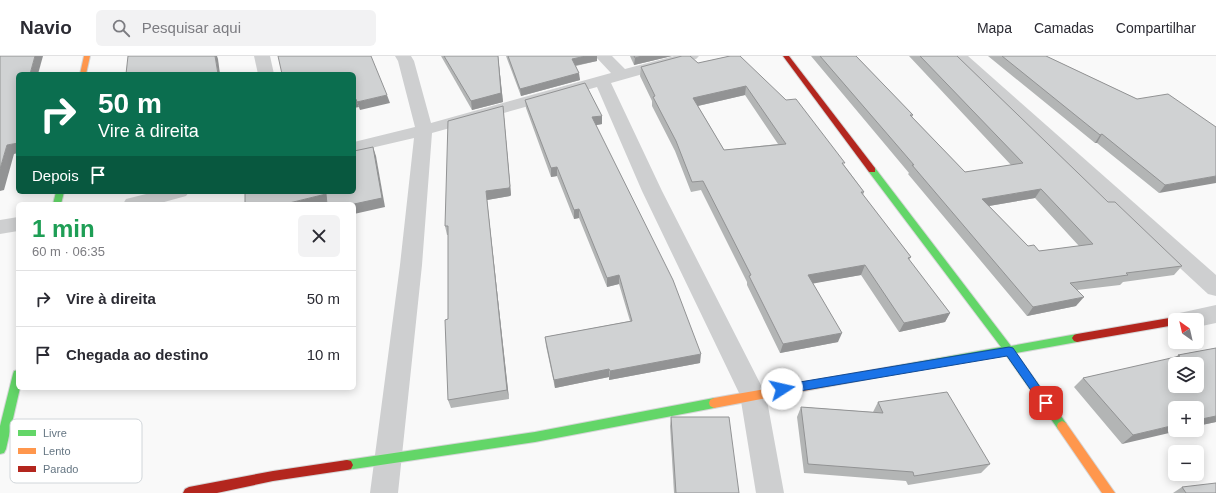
<!DOCTYPE html>
<html lang="pt">
<head>
<meta charset="utf-8">
<style>
  body { margin:0; font-family:Arial,sans-serif; background:#f2f2f3; color:#2b2b33; height:100vh; display:flex; flex-direction:column; font-size:15px; white-space:nowrap }
  * { box-sizing:border-box; margin:0 }
  p { font-size:13px; color:#7c7c81 }
  .icon { flex:none; width:22px; height:22px; fill:none; stroke:currentColor; stroke-width:2; stroke-linecap:round; stroke-linejoin:round }
  .map { position:relative; flex:1; overflow:hidden }
  .drawer { position:absolute; left:16px; top:146px; width:340px; height:188px; display:flex; flex-direction:column; background:#fff; border-radius:6px; box-shadow:0 2px 10px #0003 }
  .drawer>* { flex:none }
  .banner { position:absolute; left:16px; top:16px; width:340px; height:122px; border-radius:6px; box-shadow:0 2px 10px #0003; background:#0b6e4f; color:#fff; overflow:hidden }
  .needle { width:26px; rotate:326deg }
  .tools { position:absolute; left:1168px; top:257px; display:grid; gap:8px }
  .tools a { display:grid; place-items:center; width:36px; height:36px; border-radius:6px; background:#fff; box-shadow:0 2px 10px #0003; font-size:20px }
  .pin { position:absolute; display:grid; place-items:center; width:34px; height:34px; color:#fff; margin:-17px; border-radius:8px; box-shadow:0 2px 6px #0006 }
  .me { position:absolute; width:44px; margin:-22px; rotate:80deg; stroke-linejoin:round; filter:drop-shadow(0 0 3px #0008) }
  .turn { display:flex; align-items:center; gap:14px; height:84px; padding:0 16px; font-size:18px }
  .turn .icon { width:52px; height:52px; stroke-width:2.5 }
  .turn b { display:block; font-size:28px; line-height:34px }
  .then { display:flex; align-items:center; height:38px; padding:0 16px; background:#0003; gap:8px; font-size:15px }
  .round { display:grid; place-items:center; flex:none; width:42px; height:42px; border-radius:6px; background:#f2f2f3 }
  .summary { display:flex; align-items:center; justify-content:space-between; height:68px; padding:0 16px }
  h1 { font-size:24px; font-weight:700; line-height:30px; color:#1e9e55 }
  ul { padding:0; list-style:none }
  li { display:flex; align-items:center; gap:12px; height:56px; padding:0 16px; border-top:1px solid #e1e1e2 }
  li div { flex:1 }
  li b { display:block; font-size:15px }
  li em { font-style:normal }
  header { display:flex; align-items:center; gap:24px; box-sizing:border-box; height:56px; padding:0 20px; background:#fff; border-bottom:1px solid #e1e1e2 }
  header strong { font-size:19px }
  nav { display:flex; gap:22px; margin-inline-start:auto; font-size:14px }
  .search { width:280px; height:36px; background:#f2f2f3; display:flex; align-items:center; gap:10px; box-sizing:border-box; padding:0 14px; border-radius:6px; color:#7c7c81; font-size:15px }
  .map>svg:first-child { display:block }
</style>
</head>
<body>
<header>
<strong>Navio</strong>
<div class="search"><svg class="icon" aria-label="search" viewBox="0 0 24 24"><circle cx="10" cy="10" r="6"/><path d="M15 15l6 6"/></svg>Pesquisar aqui</div>
<nav><a>Mapa</a><a>Camadas</a><a>Compartilhar</a></nav>
</header>
<div class="map">
<svg width="1216" height="437" viewBox="0 0 1216 437">
  <rect width="100%" height="100%" fill="#f9f9f9"/>
  <g fill="none" stroke-linecap="round" stroke-linejoin="round">
    <defs>
      <g id="fast">
        <polygon points="869,112 875,112 1011,290 1077,278 1080,279 1082,282 1080,285 1077,286 1016,297 1066,367 1067,370 1066,373 1062,375 1058,373 1006,299 895,318 891,317 890,314 891,311 895,310 1001,291 869,116"/>
        <polygon points="56,136 64,136 61,148 53,148"/>
        <polygon points="18,314 18,332 20,332 6,393 4,397 0,398 0,370 13,318 14,315"/>
        <polygon points="714,342 718,344 719,347 718,350 714,352 535,386 347,414 343,413 341,409 343,405 347,404 535,376"/>
      </g>
      <g id="slow">
        <polygon points="84,0 90,0 86,18 80,18"/>
        <polygon points="895,310 899,311 900,314 899,317 895,318 714,352 710,350 709,347 710,344 714,342"/>
        <polygon points="1062,365 1066,367 1115,437 1102,437 1058,373 1057,370 1058,367"/>
      </g>
      <g id="jam">
        <polygon points="783,0 789,0 875,112 875,116 869,116"/>
        <polygon points="1175,261 1179,264 1175,264 1175,269 1077,286 1074,285 1072,282 1074,279 1077,278"/>
        <polygon points="347,404 351,405 353,409 351,413 347,414 273,425 217,437 183,437 185,433 189,431 273,415"/>
      </g>
    </defs>
    <use href="#fast" stroke="#d5d6d7" stroke-width="2"/>
    <use href="#slow" stroke="#d5d6d7" stroke-width="2"/>
    <use href="#jam" stroke="#d5d6d7" stroke-width="2"/>
    <g fill="#cecfd0" fill-rule="evenodd">
      <polygon points="254,0 270,0 274,18 258,18"/>
      <polygon points="395,0 411,0 414,5 431,67 611,17 595,0 612,0 625,13 674,0 699,0 696,3 611,27 662,135 766,339 784,437 756,437 740,339 642,135 597,31 432,77 422,209 398,437 370,437 400,209 414,82 354,96 354,86 415,71 398,5"/>
      <polygon points="951,0 968,0 1216,219 1216,240 1208,238"/>
      <polygon points="154,136 189,136 186,140 157,148 123,148 126,143"/>
      <polygon points="18,161 18,175 0,178 0,164"/>
      <polygon points="1216,249 1216,267 1197,271 1197,264 1175,264 1175,271 1171,264 1175,258"/>
    </g>
    <use href="#fast" fill="#63d668" fill-rule="evenodd"/>
    <use href="#slow" fill="#ff974d" fill-rule="evenodd"/>
    <use href="#jam" fill="#b3261e" fill-rule="evenodd"/>
  </g>
  <g fill="#b3b5b5" fill-rule="evenodd">
    <polygon points="441,0 498,0 503,46 472,54"/>
    <polygon points="506,0 597,0 597,5 576,10 580,24 521,40"/>
    <polygon points="630,0 672,0 634,9"/>
    <path d="M730,0L844,109L864,136L863,139L911,201L909,204L950,257L945,266L899,276L861,219L813,227L838,286L780,297L747,229V226L701,134L691,136L675,95L652,50V45L640,20L641,11L698,7ZM745,39L778,88L724,94L698,50Z"/>
    <path d="M811,0H856L913,59L912,61L965,116L1011,109L909,0H957L1108,146L1182,210L1174,219L1123,226L1120,229L1077,234L1076,250L1027,260L908,118L909,117ZM1035,142L1079,190L1039,195L1028,190L989,150Z"/>
    <polygon points="988,0 1046,0 1137,43 1216,71 1159,137 1097,87 1095,87"/>
    <polygon points="525,44 602,60 602,68 596,69 700,307 609,324 609,321 555,332 546,290 545,281 630,265 619,228 607,231 579,162 574,163 557,120 551,121 526,52"/>
    <polygon points="503,50 511,139 510,140 487,144 509,343 451,352 448,344 448,179 447,179 445,170"/>
    <polygon points="1216,292 1216,366 1197,370 1197,352 1122,388 1074,331 1083,322 1175,302 1178,299"/>
    <polygon points="878,346 990,408 981,417 908,429 906,425 804,417 797,361 801,351 873,356"/>
    <polygon points="671,361 739,437 674,437 670,370"/>
    <polygon points="1182,431 1216,437 1173,437"/>
  </g>
  <g fill="#929394">
    <polygon points="35,0 43,0 38,18 30,18"/>
    <polygon points="215,0 217,0 218,3 220,18 218,18"/>
    <polygon points="498,0 503,46 472,54 471,45"/>
    <polygon points="586,0 597,0 597,5 573,10 572,3"/>
    <polygon points="642,0 672,0 634,9 635,2"/>
    <polygon points="579,17 580,24 521,40 520,33"/>
    <polygon points="746,30 745,39 693,51 693,42"/>
    <polygon points="387,39 390,47 360,54 357,46"/>
    <polygon points="356,43 359,51 354,52 354,44"/>
    <polygon points="503,50 511,139 510,140 487,144 509,343 507,334 486,135"/>
    <polygon points="602,60 602,68 592,70 592,61"/>
    <polygon points="1102,78 1097,87 1095,87 1100,79"/>
    <polygon points="18,87 18,97 14,98 4,134 0,135 0,113 7,89"/>
    <polygon points="373,91 376,100 385,151 354,158 354,148"/>
    <polygon points="557,111 557,120 551,121 551,112"/>
    <polygon points="1216,120 1216,127 1159,137 1165,129"/>
    <polygon points="1041,133 1035,142 977,152 982,143"/>
    <polygon points="326,138 330,147 326,148 285,148"/>
    <polygon points="579,153 579,162 574,163 574,154"/>
    <polygon points="865,209 861,219 805,229 808,219"/>
    <polygon points="619,219 619,228 607,231 607,222"/>
    <polygon points="1084,241 1076,250 1027,260 1033,251"/>
    <polygon points="950,257 945,266 899,276 904,267"/>
    <polygon points="842,277 838,286 780,297 783,288"/>
    <polygon points="701,298 700,307 609,324 610,315"/>
    <polygon points="609,313 609,321 555,332 554,324"/>
    <polygon points="1216,360 1216,366 1197,370 1197,364"/>
    <polygon points="1175,369 1175,374 1182,374 1122,388 1133,379"/>
  </g>
  <g fill="#d0d2d3" stroke="#929394" fill-rule="evenodd">
    <polygon points="0,0 35,0 30,18 18,18 18,87 7,89 0,113"/>
    <polygon points="128,0 215,0 218,18 126,18"/>
    <polygon points="278,0 371,0 387,39 357,46 356,43 354,44 354,18 282,18"/>
    <polygon points="444,0 498,0 501,37 471,45"/>
    <polygon points="508,0 586,0 572,3 579,17 520,33"/>
    <polygon points="634,0 642,0 635,2"/>
    <path d="M682,0H690L698,7L730,0H740L786,44L796,43L845,107H842L864,136H861L911,201L908,202L950,257L904,267L865,209L808,219L842,277L783,288L749,220L751,219L703,125L692,126L676,85L653,41L655,40L641,11ZM746,30L786,88L724,94L693,42Z"/>
    <path d="M820,0H856L913,59H910L965,116L1023,107L920,0H957L1108,146H1115L1182,210L1126,217L1128,219L1070,227L1084,241L1033,251L912,109H914ZM1041,133L1093,188L1039,195L1034,189L1028,190L982,143Z"/>
    <polygon points="1002,0 1046,0 1137,43 1168,38 1216,71 1216,120 1165,129 1102,78 1100,79"/>
    <polygon points="585,27 602,60 592,61 673,224 701,298 610,315 609,313 554,324 545,281 632,265 619,219 607,222 579,153 574,154 557,111 551,112 525,44"/>
    <polygon points="503,50 510,130 509,132 486,135 507,334 448,344 445,264 448,263 448,170 445,170 448,65"/>
    <polygon points="373,91 382,142 354,148 327,148 326,138 285,148 245,148 245,136 354,136 354,95"/>
    <path d="M1216,292V360L1197,364V352H1175V369L1133,379L1083,322L1180,300L1178,299ZM1175,308H1197V330H1175Z"/>
    <polygon points="947,336 990,408 914,420 913,416 808,408 801,351 883,357 878,346"/>
    <polygon points="671,361 729,361 739,437 676,437"/>
    <polygon points="1216,427 1216,437 1186,437 1182,431"/>
  </g>
  <polygon fill="#1a73e8" stroke="#114b97" points="1009,291 1013,292 1049,344 1051,347 1049,350 1046,351 1042,350 1007,300 782,338 779,337 777,333 779,330 782,329"/>
  <rect x="10" y="363" width="132" height="64" rx="6" fill="#fff" stroke="#d1d6da" stroke-width="1"/>
  <rect x="18" y="374" width="18" height="6" fill="#63d668"/>
  <rect x="18" y="392" width="18" height="6" fill="#ff974d"/>
  <rect x="18" y="410" width="18" height="6" fill="#b3261e"/>
  <g font-size="11" fill="#657683">
    <text x="43" y="381">Livre</text>
    <text x="43" y="399">Lento</text>
    <text x="43" y="417">Parado</text>
  </g>
</svg>
<div class="tools">
<a><svg class="needle" viewBox="-14 -14 28 28"><path d="M0-13l5 13h-10z" fill="#e53935"/><path d="M0 13l5-13h-10z" fill="#7c7c81"/></svg></a>
<a><svg class="icon" aria-label="layers" viewBox="0 0 24 24"><path d="M12 4l9 5-9 5-9-5zM3 14l9 5 9-5"/></svg></a>
<a>+</a>
<a>−</a>
</div>
<div class="pin" style="left:1046px;top:347px;background:#d93025"><svg class="icon" aria-label="arrive" viewBox="0 0 24 24"><path d="M6 21V4h12l-3 4 3 4H6"/></svg></div>
<svg class="me" style="left:782px;top:333px" viewBox="-20 -20 40 40"><circle r="19" fill="#fff"/><path d="M0-13L10 11 0 6-10 11z" fill="#1a73e8"/></svg>
<div class="banner">
<div class="turn"><svg class="icon" aria-label="right" viewBox="0 0 24 24"><path d="M7 20v-9h11M14 6l5 5-5 5"/></svg><div><b>50 m</b>Vire à direita</div></div>
<div class="then">Depois<svg class="icon" aria-label="arrive" viewBox="0 0 24 24"><path d="M6 21V4h12l-3 4 3 4H6"/></svg></div>
</div>
<section class="drawer">
<div class="summary"><div><h1>1 min</h1><p>60 m · 06:35</p></div><a class="round"><svg class="icon" aria-label="close" viewBox="0 0 24 24"><path d="M6 6l12 12M18 6L6 18"/></svg></a></div>
<ul>
<li><svg class="icon" aria-label="right" viewBox="0 0 24 24"><path d="M7 20v-9h11M14 6l5 5-5 5"/></svg><div><b>Vire à direita</b></div><em>50 m</em></li>
<li><svg class="icon" aria-label="arrive" viewBox="0 0 24 24"><path d="M6 21V4h12l-3 4 3 4H6"/></svg><div><b>Chegada ao destino</b></div><em>10 m</em></li>
</ul>
</section>
</div>
</body>
</html>
